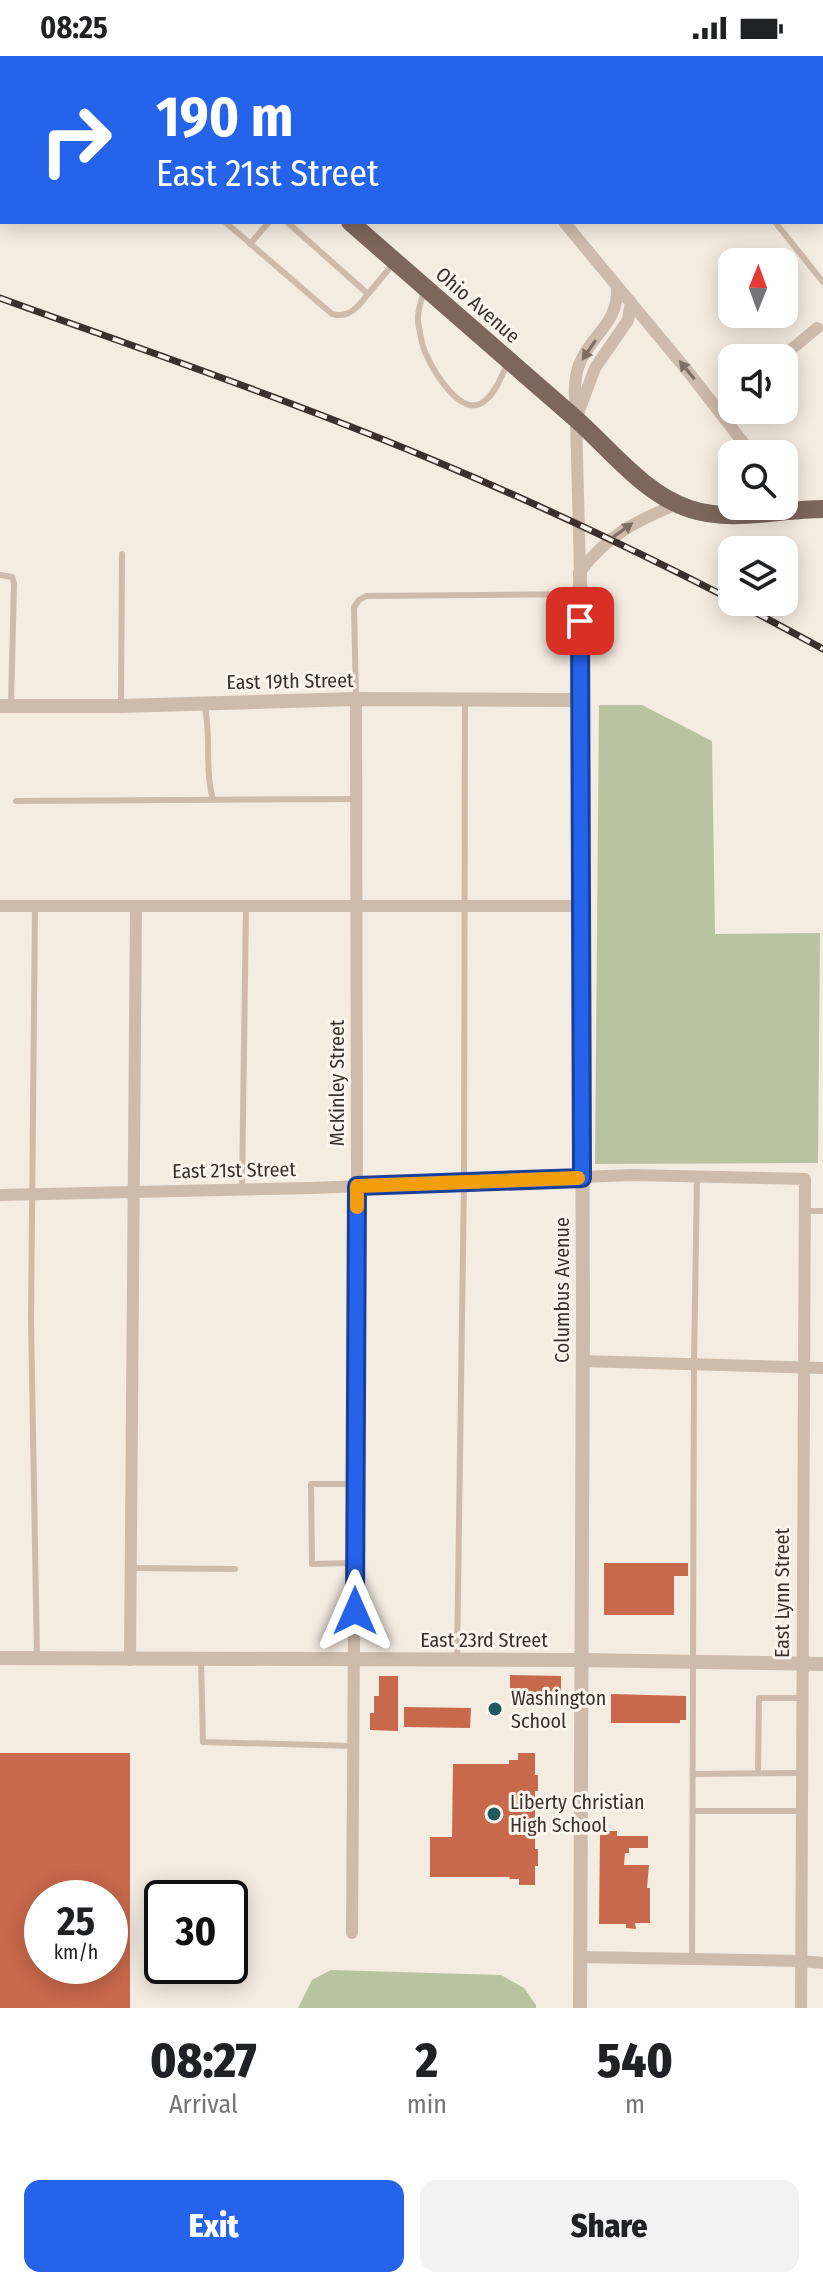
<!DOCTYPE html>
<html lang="en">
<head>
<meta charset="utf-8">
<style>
  body { margin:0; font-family:"Fira Sans Condensed",sans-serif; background:#f2f2f2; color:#202124; height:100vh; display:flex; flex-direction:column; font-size:30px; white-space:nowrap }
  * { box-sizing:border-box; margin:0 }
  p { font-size:26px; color:#757577 }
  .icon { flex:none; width:44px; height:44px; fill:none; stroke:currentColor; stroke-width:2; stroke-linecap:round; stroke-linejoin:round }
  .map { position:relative; height:1952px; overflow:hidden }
  .side { display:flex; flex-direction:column; background:#fff; flex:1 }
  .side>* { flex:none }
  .top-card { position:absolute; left:0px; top:0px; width:824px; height:168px; box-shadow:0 4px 20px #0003; background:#2563eb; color:#fff; overflow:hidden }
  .needle { width:52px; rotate:1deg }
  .fabs { position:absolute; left:718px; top:192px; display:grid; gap:16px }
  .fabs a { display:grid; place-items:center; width:80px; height:80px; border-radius:16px; background:#fff; box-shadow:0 4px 20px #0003; font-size:40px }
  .speed { position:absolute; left:24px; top:1824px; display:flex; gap:16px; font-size:40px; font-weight:700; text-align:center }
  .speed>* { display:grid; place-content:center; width:104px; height:104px; border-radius:50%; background:#fff; box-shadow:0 4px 20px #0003; line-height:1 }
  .speed small { font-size:20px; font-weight:400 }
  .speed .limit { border:4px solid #111; border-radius:12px; background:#fff; color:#111 }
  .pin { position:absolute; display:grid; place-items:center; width:68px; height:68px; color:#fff; margin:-34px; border-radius:16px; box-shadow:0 4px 12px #0006 }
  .me { position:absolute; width:88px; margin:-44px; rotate:0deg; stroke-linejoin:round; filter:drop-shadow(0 0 6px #0008) }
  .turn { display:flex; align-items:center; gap:28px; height:168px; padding:0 24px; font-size:36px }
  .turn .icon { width:104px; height:104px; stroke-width:2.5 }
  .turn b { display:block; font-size:56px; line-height:68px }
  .eta { display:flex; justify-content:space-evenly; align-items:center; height:136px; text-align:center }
  .eta b { font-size:48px; font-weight:800; line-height:56px }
  .button { display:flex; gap:16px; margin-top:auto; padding:16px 24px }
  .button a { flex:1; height:92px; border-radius:16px; background:#2563eb; color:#fff; font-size:32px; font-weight:800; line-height:92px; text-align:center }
  .button a+a { background:#f2f2f2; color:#202124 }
  .status { display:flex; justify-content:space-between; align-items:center; height:56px; padding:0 40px; background:#fff; direction:ltr }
  .status svg { height:22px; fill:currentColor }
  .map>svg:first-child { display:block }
</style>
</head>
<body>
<div class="status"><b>08:25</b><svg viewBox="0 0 49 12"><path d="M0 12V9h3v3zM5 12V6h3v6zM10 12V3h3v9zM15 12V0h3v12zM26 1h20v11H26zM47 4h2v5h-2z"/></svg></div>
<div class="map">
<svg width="823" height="1952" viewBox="0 0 823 1952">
  <rect width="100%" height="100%" fill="#f4ebe1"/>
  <g fill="#b8c4a0">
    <polygon points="599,649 642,649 712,685 715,878 820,877 818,1107 595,1108"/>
    <polygon points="331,1914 501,1919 524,1932 536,1949 536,1952 298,1952 312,1924"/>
  </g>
  <g fill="#c8694b" fill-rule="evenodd">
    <polygon points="604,1507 688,1507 688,1520 674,1520 674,1559 604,1559"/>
    <polygon points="510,1619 561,1620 561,1643 539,1643 539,1647 534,1647 534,1643 510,1642"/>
    <polygon points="379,1620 398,1620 398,1675 370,1674 370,1657 374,1657 374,1640 379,1640"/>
    <polygon points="611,1638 686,1640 686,1664 680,1664 680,1667 611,1667"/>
    <polygon points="404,1651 471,1652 470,1672 404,1671"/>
    <path d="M0,1697H130V1952H0ZM42,1842H110V1910H42Z"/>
    <polygon points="518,1697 535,1697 535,1719 538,1719 538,1735 535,1735 535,1793 538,1793 538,1810 535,1810 535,1829 519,1829 519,1823 509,1823 510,1821 430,1821 430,1781 452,1781 453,1708 509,1708 509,1704 518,1704"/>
    <polygon points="606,1775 617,1775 617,1780 648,1780 648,1792 629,1792 629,1797 625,1797 624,1809 649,1809 647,1832 650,1832 650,1867 635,1867 636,1873 626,1872 626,1868 599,1868 600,1779 606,1779"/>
  </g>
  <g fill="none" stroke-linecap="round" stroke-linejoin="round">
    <g stroke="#cdbbac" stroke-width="6">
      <path d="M225,166L332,258C349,263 359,250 368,238"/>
      <polyline points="287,166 368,238 393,208"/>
      <polyline points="775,166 823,226"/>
      <polyline points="250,188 269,166"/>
      <path d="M424,235C421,245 417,256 418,266C420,275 421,287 425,296C433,314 462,366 486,344C497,334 502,319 508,306"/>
      <polyline points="0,519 12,521 14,527 11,650"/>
      <polyline points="356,643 354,551 359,544 366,540 580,538"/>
      <path d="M204,647C212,679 204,712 213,743"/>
      <polyline points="121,650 122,498"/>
      <polyline points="16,745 357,743"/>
      <polyline points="35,850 31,1264 37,1602"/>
      <polyline points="242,1133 246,850"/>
      <polyline points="805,1155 823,1155"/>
      <polyline points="355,1507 312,1508 311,1428 356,1428"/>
      <polyline points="132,1512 235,1513"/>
      <polyline points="457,1603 464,1127 465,643"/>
      <polyline points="201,1604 203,1686 353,1690"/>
      <polyline points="758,1717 759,1642 802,1642"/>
      <polyline points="694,1718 801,1717"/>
      <polyline points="694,1755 801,1755"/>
      <polyline points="692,1903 694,1308 697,1120"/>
    </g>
    <g stroke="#cdbbac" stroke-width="12">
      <polyline points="436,0 438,2"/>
      <polyline points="772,2 774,0"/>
      <polyline points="564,166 690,318 752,398"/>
      <polyline points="781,302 817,272"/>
      <polyline points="718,354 732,343"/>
      <path d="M576,360C575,343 573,326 579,309C591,278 619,268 617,231"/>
      <polyline points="784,440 794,453"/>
      <polyline points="580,516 576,363 595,312 628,264 631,246"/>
      <path d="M580,516C607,479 636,465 677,448"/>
      <polyline points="0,850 581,850"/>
      <polyline points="0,1139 312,1132 632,1119 805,1123 801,1952"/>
      <polyline points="582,1305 823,1312"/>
      <polyline points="130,1604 136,850"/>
      <polyline points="352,1877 357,1130 356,643"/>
      <polyline points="581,1901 801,1905 823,1907"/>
    </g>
    <g stroke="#cdbbac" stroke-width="14">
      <polyline points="580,516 583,1259 580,1952"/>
      <polyline points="0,650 121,650 356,643 580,644"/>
      <polyline points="0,1602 582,1604 823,1608"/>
    </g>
    <g stroke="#7d675c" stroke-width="18">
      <polyline points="159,0 162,2"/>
      <path d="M350,166C425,232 501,297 576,363C611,394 644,438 690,453C732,467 779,453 823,453"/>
    </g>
    <defs>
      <g id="rail">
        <path d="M0,242C149,296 301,348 447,410C544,451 639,496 732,544"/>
        <polyline points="736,546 823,593"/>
      </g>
    </defs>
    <use href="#rail" stroke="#3b302b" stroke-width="7"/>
    <use href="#rail" stroke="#fbf5ee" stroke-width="4" stroke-dasharray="12" stroke-linecap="butt"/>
  </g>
  <defs><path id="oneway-solid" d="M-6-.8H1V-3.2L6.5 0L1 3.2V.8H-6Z" transform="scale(2)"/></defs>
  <g fill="#7d6f65">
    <use href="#oneway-solid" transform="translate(589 294) rotate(124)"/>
    <use href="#oneway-solid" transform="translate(687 314) rotate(-129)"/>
    <use href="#oneway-solid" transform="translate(623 474) rotate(-36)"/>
  </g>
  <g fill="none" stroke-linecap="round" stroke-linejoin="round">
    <defs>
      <polyline id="route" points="355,1555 357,1130 582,1122 580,565"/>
    </defs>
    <use href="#route" stroke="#184099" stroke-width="20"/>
    <use href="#route" stroke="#2563eb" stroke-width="14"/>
    <polyline stroke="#f59e0b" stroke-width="14" points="357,1151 357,1130 578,1122"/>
  </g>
  <g fill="#1f5a5e" stroke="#fbf5ee" stroke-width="3">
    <circle cx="495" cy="1653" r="8"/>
    <circle cx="494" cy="1758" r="8"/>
  </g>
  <g text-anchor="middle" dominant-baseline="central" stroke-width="6" stroke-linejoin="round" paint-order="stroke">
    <g font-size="20" fill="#3b302b" stroke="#fbf5ee">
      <text transform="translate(478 249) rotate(41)">Ohio Avenue</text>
      <text transform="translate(290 625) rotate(-1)">East 19th Street</text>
      <text transform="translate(337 1027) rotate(-90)">McKinley Street</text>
      <text transform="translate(234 1114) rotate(-1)">East 21st Street</text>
      <text transform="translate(562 1234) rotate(-90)">Columbus Avenue</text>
      <text transform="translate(782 1537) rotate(-90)">East Lynn Street</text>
      <text x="484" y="1584">East 23rd Street</text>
    </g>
    <g font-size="20" fill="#3b302b" stroke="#fbf5ee" text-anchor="start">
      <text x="511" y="1642">Washington<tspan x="511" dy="23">School</tspan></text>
      <text x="510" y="1746">Liberty Christian<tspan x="510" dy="23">High School</tspan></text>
    </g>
  </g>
</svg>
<div class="fabs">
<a><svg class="needle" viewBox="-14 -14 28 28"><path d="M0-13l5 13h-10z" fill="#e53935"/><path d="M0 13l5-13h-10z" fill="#757577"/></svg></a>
<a><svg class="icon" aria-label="sound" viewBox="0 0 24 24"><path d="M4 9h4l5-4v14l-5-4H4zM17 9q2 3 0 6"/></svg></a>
<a><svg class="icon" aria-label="search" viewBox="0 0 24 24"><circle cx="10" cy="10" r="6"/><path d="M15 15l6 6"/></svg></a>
<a><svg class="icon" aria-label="layers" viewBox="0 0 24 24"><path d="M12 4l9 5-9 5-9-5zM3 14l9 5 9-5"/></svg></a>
</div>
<div class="speed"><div>25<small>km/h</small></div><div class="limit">30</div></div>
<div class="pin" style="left:580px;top:565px;background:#d93025"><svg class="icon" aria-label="arrive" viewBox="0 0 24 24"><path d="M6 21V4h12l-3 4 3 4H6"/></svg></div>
<svg class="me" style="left:355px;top:1555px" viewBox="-20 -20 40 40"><path d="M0-17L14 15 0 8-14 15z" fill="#2563eb" stroke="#fff" stroke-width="4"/></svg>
<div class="top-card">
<div class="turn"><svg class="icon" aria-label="right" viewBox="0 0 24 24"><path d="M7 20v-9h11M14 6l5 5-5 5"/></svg><div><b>190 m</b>East 21st Street</div></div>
</div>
</div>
<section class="side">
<div class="eta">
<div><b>08:27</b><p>Arrival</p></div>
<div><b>2</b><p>min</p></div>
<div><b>540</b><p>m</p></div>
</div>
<div class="button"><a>Exit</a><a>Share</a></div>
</section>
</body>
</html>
